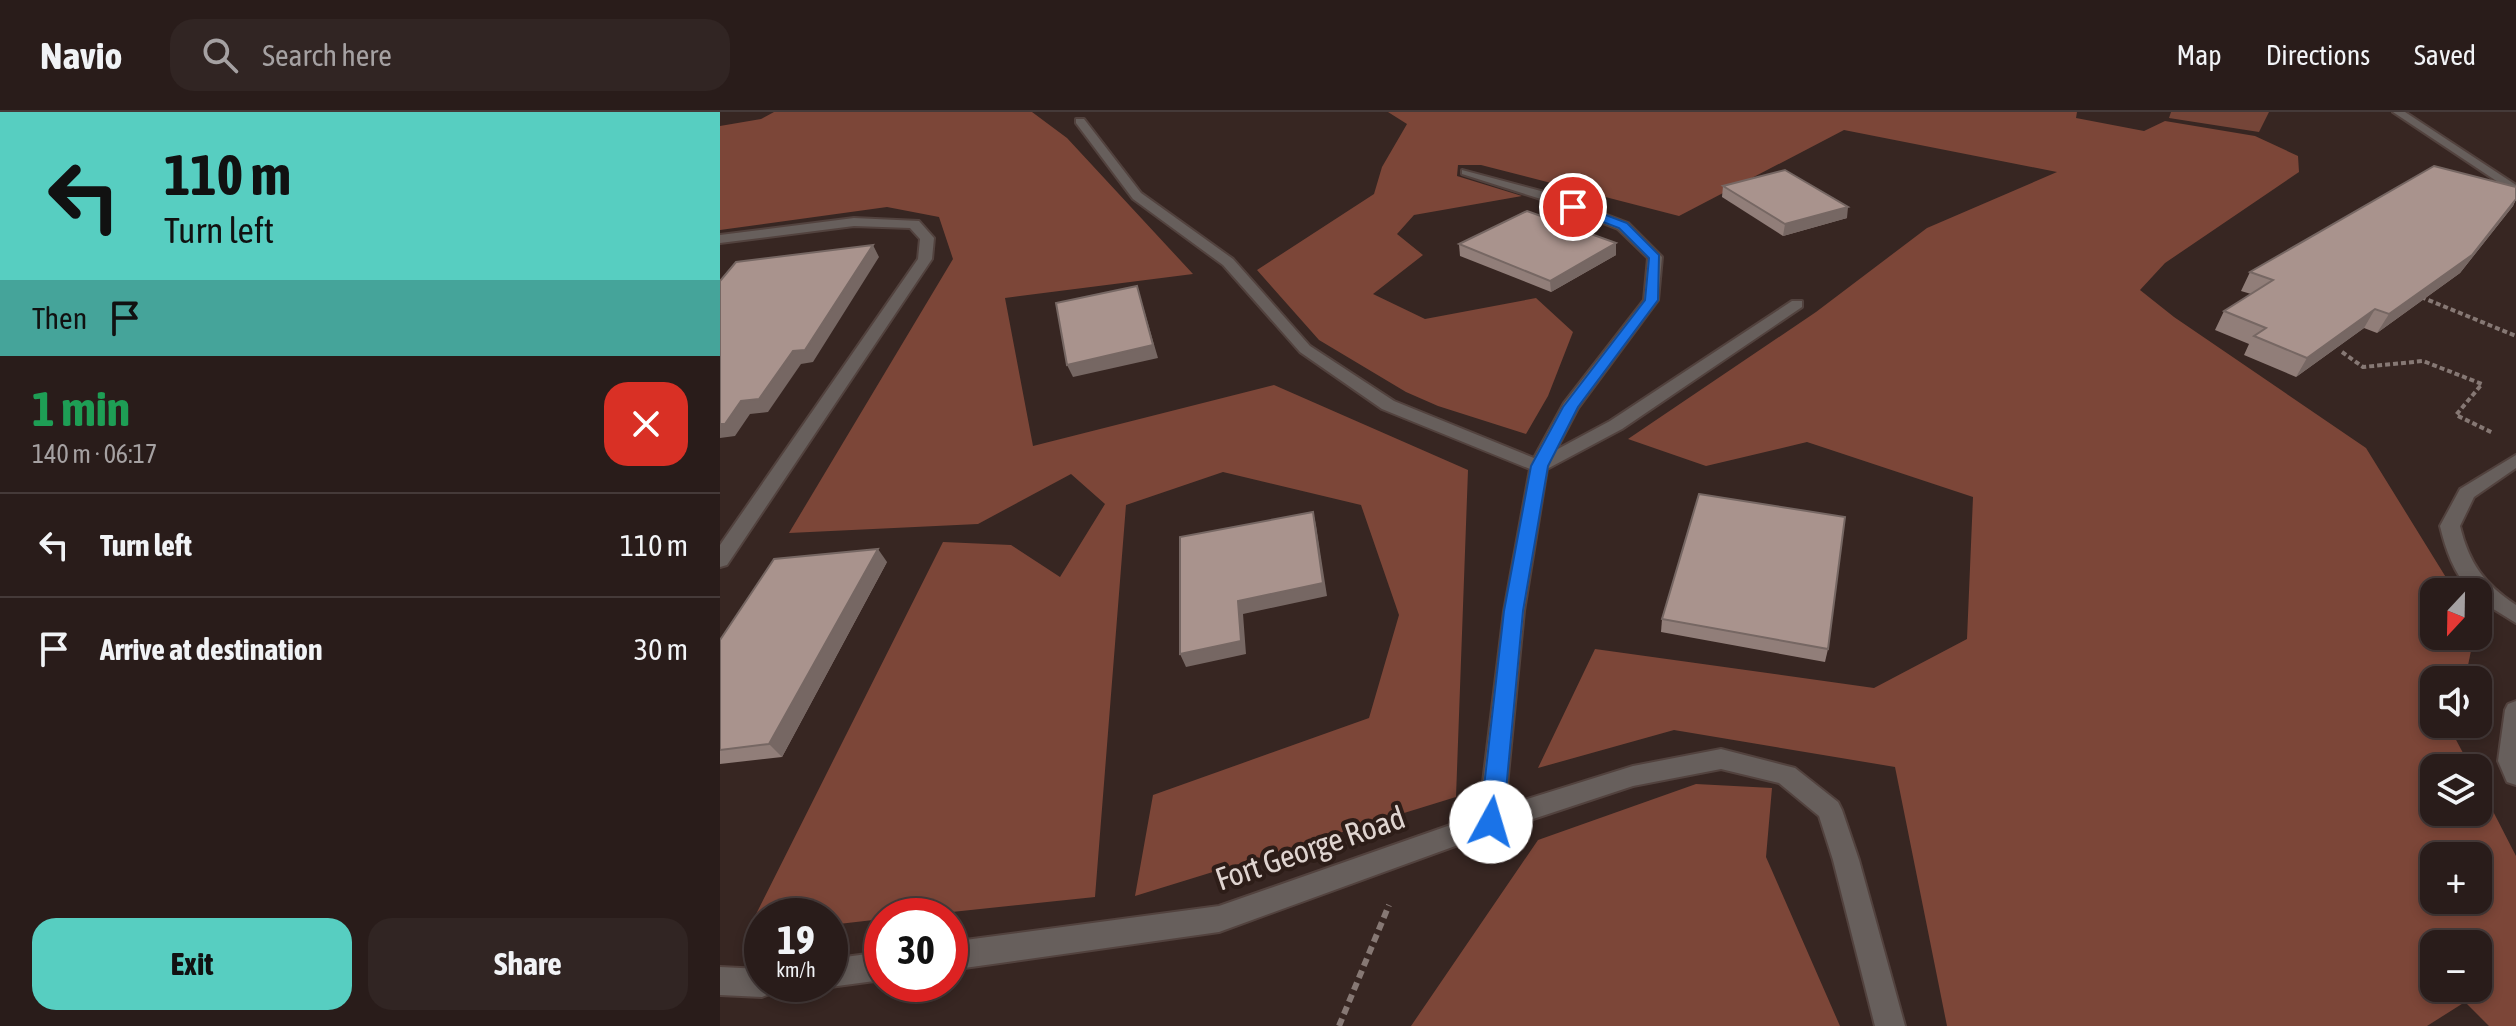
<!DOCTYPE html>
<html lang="en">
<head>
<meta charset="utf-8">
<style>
  body { margin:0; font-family:"Asap Condensed",sans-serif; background:#312523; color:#f1f3f6; height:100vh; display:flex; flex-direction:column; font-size:30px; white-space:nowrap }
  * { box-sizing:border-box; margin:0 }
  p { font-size:26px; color:#a5a1a2 }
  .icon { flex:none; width:44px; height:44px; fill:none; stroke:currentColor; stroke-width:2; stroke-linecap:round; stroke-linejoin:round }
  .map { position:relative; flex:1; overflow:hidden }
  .details { display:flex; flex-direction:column; background:#291c1a; width:720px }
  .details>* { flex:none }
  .hud { background:#57cec1; color:#111; overflow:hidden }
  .needle { width:52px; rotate:202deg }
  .buttons { position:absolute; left:1700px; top:466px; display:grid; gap:16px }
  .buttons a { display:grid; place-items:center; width:72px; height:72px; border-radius:16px; background:#291c1a; box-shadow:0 4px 12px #0003,0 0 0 2px #453a39; font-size:40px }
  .speed { position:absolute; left:24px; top:786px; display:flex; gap:16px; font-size:40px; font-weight:700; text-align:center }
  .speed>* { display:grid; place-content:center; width:104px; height:104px; border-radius:50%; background:#291c1a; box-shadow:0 4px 12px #0003,0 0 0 2px #453a39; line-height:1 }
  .speed small { font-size:20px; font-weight:400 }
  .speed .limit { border:12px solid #d22; background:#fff; color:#111 }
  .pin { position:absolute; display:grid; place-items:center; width:68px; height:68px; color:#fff; margin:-34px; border:4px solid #fff; border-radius:50%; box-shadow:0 2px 8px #0007 }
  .me { position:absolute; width:88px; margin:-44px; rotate:6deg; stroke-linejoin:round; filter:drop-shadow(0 0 6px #0008) }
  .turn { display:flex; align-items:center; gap:28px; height:168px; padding:0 32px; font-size:36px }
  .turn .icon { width:104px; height:104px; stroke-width:2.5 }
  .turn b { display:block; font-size:56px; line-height:68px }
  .then { display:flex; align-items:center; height:76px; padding:0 32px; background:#0003; gap:16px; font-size:30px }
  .round { display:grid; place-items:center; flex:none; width:84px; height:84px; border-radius:24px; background:#312523 }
  .overview { display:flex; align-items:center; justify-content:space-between; height:136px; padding:0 32px }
  h1 { font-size:48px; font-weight:700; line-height:60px; color:#1e9e55 }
  .cta { display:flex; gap:16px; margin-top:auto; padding:16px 32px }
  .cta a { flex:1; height:92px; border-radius:24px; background:#57cec1; color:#111; font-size:32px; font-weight:700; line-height:92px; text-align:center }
  .cta a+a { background:#312523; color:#f1f3f6 }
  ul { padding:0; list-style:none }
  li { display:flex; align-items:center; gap:24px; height:104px; padding:0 32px; border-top:2px solid #453a39 }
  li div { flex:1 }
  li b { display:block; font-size:30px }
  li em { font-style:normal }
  header { display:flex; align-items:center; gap:48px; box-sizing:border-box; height:112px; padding:0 40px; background:#291c1a; border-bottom:2px solid #453a39 }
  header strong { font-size:38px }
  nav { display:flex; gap:44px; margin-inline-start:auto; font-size:28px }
  .search { width:560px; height:72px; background:#312523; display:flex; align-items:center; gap:20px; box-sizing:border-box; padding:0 28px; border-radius:24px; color:#a5a1a2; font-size:30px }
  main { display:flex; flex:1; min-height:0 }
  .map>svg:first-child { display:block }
</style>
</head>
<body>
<header>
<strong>Navio</strong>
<div class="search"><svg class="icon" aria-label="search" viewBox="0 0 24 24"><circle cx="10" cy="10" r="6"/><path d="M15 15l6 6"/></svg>Search here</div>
<nav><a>Map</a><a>Directions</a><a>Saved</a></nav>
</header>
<main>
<section class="details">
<div class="hud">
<div class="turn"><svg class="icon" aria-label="left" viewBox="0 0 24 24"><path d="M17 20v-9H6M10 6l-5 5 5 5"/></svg><div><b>110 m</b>Turn left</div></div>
<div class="then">Then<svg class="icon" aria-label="arrive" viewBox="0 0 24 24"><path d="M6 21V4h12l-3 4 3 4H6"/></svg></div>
</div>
<div class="overview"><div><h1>1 min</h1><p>140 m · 06:17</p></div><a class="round" style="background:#d93025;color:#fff"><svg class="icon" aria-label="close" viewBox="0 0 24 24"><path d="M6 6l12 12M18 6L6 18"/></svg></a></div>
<ul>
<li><svg class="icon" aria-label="left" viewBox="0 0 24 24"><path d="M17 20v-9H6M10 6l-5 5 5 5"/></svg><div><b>Turn left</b></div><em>110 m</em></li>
<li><svg class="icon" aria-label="arrive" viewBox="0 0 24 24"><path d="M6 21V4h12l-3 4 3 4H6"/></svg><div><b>Arrive at destination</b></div><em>30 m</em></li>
</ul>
<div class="cta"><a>Exit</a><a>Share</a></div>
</section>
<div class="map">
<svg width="1796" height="914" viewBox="0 0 1796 914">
  <rect width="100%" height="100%" fill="#372622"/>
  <polygon fill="#754538" points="1451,0 1549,0 1539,20 1449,6"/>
  <g fill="#7c4638" fill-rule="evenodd">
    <polygon points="54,0 312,0 347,26 473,162 285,186 313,334 554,273 748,358 736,685 415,784 433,683 649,606 679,503 641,393 503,360 406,393 375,785 194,804 162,804 162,807 110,813 110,804 42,804 42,820 26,822 223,430 291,433 340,465 385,392 351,362 258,412 69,421 233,147 219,105 167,95 0,118 0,14 41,7"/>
    <path d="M668,0H1357L1356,6L1424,19L1445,9L1535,24L1578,44L1579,60L1445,151L1420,178L1454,205L1646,336L1735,480H1714V524H1754L1745,568H1714V612H1737L1734,624L1751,656H1714V700H1758V670L1796,744V914H1769L1745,890L1707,914H1227L1175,655L954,618L818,656L875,537L1154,576L1247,527L1253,385L1087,330L986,354L908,327L1096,200L1207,116L1337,60L1124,18L959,104L761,53H738L737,64L802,84L694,103L677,122L703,143L653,182L705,207L816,186L853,220L828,284L806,322L718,294L686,280L599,228L537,158L654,82L662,55L687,12ZM1714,744H1758V788H1714ZM1714,832H1758V876H1714Z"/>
    <polygon points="976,672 1052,676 1046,745 1120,914 691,914 818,728"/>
  </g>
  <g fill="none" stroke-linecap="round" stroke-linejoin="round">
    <defs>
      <g id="minor">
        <polygon points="1673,0 1685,0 1796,73 1796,82"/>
        <polygon points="356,7 364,7 421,81 513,147 590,234 674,289 814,346 844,291 924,188 928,146 898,117 824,88 742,62 742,58 832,82 908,111 942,145 938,188 858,296 836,338 890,309 1072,189 1082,189 1082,195 902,317 827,357 804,499 785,694 913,654 1001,637 1075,656 1118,690 1122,698 1139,748 1185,914 1155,914 1113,748 1099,704 1059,671 1001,657 913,674 771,721 499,820 230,858 230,830 499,794 759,703 784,499 810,357 662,297 580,240 503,153 413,87 356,11"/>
        <polygon points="134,106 199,109 214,126 212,147 7,453 0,455 0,433 198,147 200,127 190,116 134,114 0,131 0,123"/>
        <path d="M1796,343V356L1754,385L1740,414C1749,451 1764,472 1796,493V511L1762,490L1758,480H1751C1734,461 1726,439 1720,414L1740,377Z"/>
        <polygon points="1796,589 1796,673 1787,670 1778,649 1785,598 1788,592"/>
        <polygon points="162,840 162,868 110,875 103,872 110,872 110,847"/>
        <polygon points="0,855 42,857 42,872 56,872 52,881 42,885 0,883"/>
      </g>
    </defs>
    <use href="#minor" stroke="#52423e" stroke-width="4"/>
    <g stroke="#867874" stroke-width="4" stroke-dasharray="5 3" stroke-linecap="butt">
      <polyline points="1701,185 1796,224"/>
      <polyline points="1622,240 1643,255 1703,249 1762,272 1736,303 1773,321"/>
    </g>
    <polyline stroke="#867874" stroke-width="6" stroke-dasharray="8 5" stroke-linecap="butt" points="619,914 669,793"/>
    <use href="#minor" fill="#675f5c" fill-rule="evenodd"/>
  </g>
  <g fill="#917e79">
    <polygon points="1003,74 1127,106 1063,124 1002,85"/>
    <polygon points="1796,87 1793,94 1740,161 1657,221 1644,216 1576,265 1524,243 1529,232 1495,218 1504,199 1531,182 1521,179 1530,160"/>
    <polygon points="896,131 896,143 831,180 740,144 739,132"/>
    <polygon points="167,450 62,645 0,652 0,528"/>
    <polygon points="942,507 1108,537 1105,550 941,520"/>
  </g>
  <g fill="#766763">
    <polygon points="1796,87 1793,94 1740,161 1657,221 1669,202"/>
    <polygon points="1128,95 1127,106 1063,124 1065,112"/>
    <polygon points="896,131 896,143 831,180 830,169"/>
    <polygon points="153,133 159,145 93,250 81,252 48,300 30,302 15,324 0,326 0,312 21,289 73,239"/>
    <polygon points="417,174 438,246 353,265 347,253"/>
    <polygon points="1655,197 1644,216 1576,265 1587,246"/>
    <polygon points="593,400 596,413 607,484 523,502 526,542 466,555 460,542 518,489"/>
    <polygon points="158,437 167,450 62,645 49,632"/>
  </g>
  <g fill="#a9938d" stroke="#766763" stroke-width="2">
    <polygon points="1714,54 1796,75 1796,87 1752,143 1669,202 1655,197 1587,246 1534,224 1546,216 1504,199 1553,168 1530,160"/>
    <polygon points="1065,58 1128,95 1065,112 1003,74"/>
    <polygon points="807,99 896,131 830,169 739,132"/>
    <polygon points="153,133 85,238 73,239 39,287 21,289 5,312 0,312 0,169 16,150"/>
    <polygon points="417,174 433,233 347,253 336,191"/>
    <polygon points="979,382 1125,405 1108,537 942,507"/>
    <polygon points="593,400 603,471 518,489 521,529 460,542 460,425"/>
    <polygon points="158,437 49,632 0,638 0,528 54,447"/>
  </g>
  <polygon fill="#1a73e8" stroke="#114b97" stroke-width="2" points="849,92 857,92 907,111 939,143 938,188 858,295 828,354 803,499 783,710 780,717 771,720 763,717 760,710 784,499 811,354 843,295 925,188 929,146 899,116 849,97"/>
  <g text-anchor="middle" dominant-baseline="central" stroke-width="8" stroke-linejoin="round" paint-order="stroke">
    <g font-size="32" fill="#dfd4d0" stroke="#2d1d18">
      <text transform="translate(590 736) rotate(-19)">Fort George Road</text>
    </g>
  </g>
</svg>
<div class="buttons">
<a><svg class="needle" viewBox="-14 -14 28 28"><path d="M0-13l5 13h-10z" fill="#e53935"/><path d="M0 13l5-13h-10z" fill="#a5a1a2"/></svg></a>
<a><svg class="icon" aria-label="sound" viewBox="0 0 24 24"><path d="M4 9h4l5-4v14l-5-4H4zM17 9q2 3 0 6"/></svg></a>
<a><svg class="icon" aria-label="layers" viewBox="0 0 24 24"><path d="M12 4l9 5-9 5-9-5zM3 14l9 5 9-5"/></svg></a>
<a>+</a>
<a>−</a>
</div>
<div class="speed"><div>19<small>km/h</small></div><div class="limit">30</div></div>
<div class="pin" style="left:853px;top:95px;background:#d93025"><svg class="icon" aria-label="arrive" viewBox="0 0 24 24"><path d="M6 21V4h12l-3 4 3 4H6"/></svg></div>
<svg class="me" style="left:771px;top:710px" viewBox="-20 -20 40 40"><circle r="19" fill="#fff"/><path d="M0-13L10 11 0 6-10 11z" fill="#1a73e8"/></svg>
</div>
</main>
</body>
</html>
